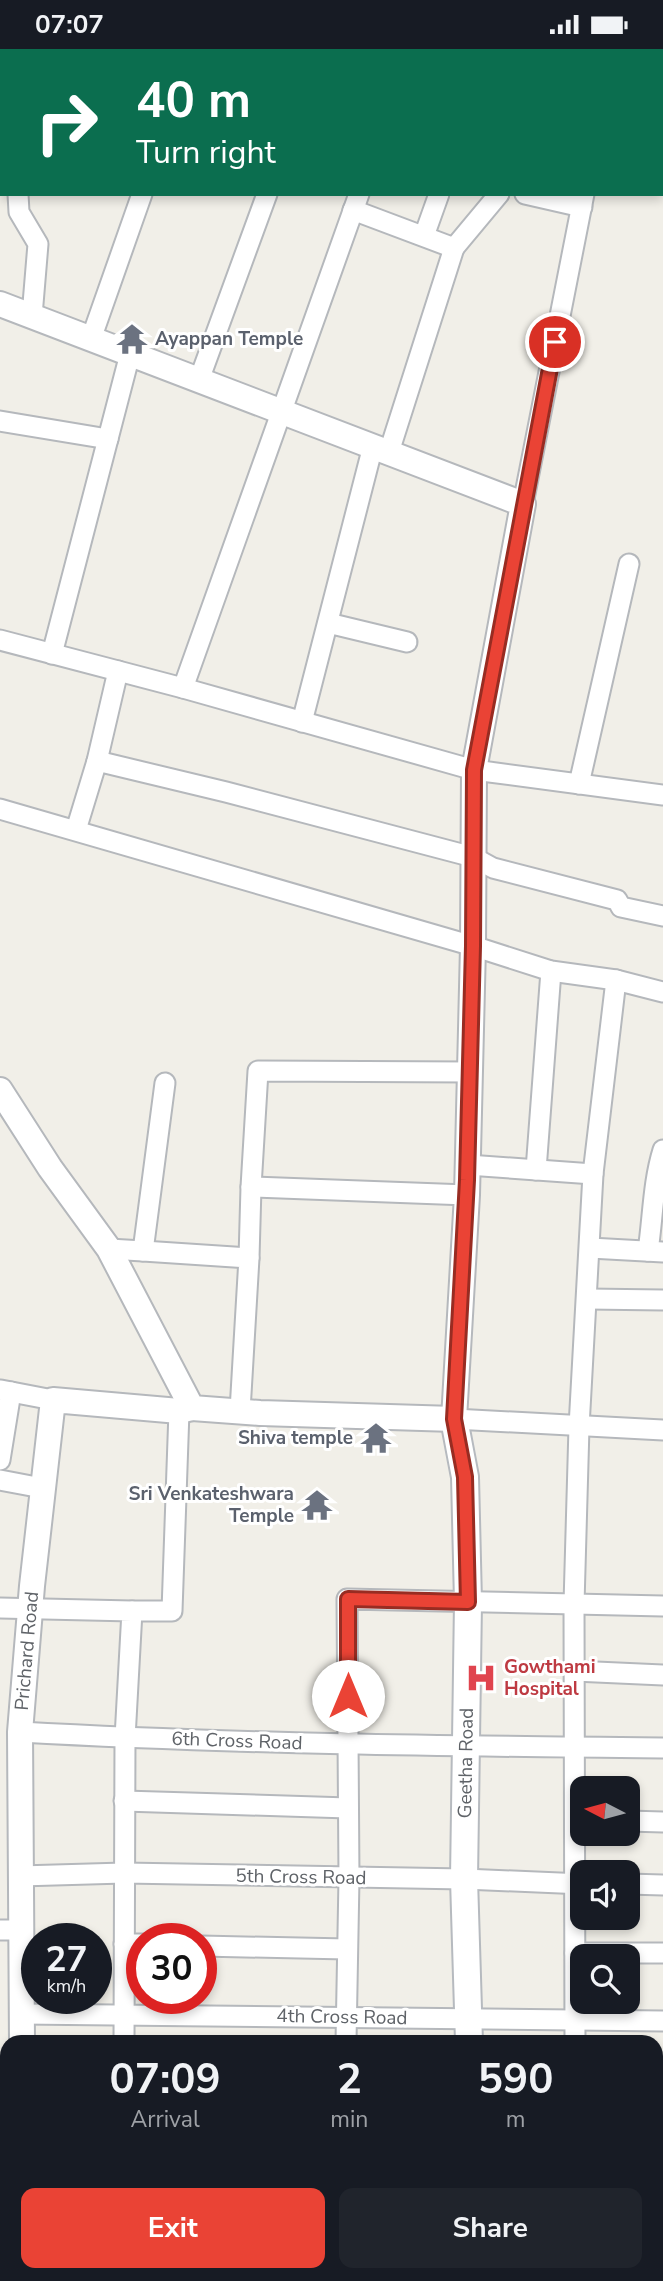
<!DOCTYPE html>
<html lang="en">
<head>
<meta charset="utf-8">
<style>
  body { margin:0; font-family:"Nunito Sans",sans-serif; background:#20242c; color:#f1f3f6; height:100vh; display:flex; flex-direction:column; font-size:26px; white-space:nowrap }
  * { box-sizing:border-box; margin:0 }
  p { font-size:23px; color:#9ea1a6 }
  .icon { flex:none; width:38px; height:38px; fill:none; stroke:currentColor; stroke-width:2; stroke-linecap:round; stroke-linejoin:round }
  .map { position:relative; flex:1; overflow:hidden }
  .panel { position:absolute; left:0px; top:1986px; width:663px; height:247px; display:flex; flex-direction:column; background:#171b24; border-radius:21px 21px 0 0; box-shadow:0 4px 10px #0003 }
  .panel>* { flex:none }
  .banner { position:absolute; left:0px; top:0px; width:663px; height:147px; box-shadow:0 4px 10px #0003; background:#0b6e4f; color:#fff; overflow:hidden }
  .needle { width:46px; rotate:276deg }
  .controls { position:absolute; left:570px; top:1727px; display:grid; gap:14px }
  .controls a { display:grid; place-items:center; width:70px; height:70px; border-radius:14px; background:#171b24; box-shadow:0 4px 10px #0003; font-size:35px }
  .speed { position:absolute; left:21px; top:1874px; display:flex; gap:14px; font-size:35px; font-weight:700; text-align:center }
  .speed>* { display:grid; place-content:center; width:91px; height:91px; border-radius:50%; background:#171b24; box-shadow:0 4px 10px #0003; line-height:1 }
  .speed small { font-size:18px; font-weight:400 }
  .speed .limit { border:10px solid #d22; background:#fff; color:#111 }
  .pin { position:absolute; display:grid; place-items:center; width:60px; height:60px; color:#fff; margin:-30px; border:4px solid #fff; border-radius:50%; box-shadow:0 2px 7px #0007 }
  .me { position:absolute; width:77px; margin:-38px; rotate:0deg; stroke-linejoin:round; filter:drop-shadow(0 0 5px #0008) }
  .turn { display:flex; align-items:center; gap:24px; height:147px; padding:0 21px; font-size:32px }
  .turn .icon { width:91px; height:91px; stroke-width:2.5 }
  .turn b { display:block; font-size:49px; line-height:60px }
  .eta { display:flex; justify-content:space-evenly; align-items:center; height:119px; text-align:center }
  .eta b { font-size:42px; font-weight:700; line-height:49px }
  .cta { display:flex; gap:14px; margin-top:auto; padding:14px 21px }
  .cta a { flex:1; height:80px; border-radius:14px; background:#ea4335; color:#fff; font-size:28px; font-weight:700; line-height:80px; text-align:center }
  .cta a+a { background:#20242c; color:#f1f3f6 }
  .status { display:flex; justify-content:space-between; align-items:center; height:49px; padding:0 35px; background:#171b24; direction:ltr }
  .status svg { height:19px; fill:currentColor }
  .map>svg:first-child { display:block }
</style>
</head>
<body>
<div class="status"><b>07:07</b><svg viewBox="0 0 49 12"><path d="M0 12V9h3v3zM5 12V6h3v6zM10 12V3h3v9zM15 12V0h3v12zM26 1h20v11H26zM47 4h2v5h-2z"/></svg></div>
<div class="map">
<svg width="663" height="2232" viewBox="0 0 663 2232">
  <rect width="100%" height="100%" fill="#f1efe8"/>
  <g fill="#c5e8c5">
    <polygon points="656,2147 663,2147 663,2213 657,2219"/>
    <polygon points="496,2230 653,2230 658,2232 496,2232"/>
  </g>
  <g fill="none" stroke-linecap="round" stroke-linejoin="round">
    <defs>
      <g id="minor">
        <polyline points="518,0 520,2"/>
        <polyline points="195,2 196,0"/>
        <polyline points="320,2 320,0"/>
        <polyline points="411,2 412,0"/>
        <polyline points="487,2 487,0"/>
        <polyline points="613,2 613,0"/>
        <polyline points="18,145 19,163 38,195 32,267"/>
        <polyline points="525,145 582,158"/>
        <polyline points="353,161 454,199 389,403"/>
        <polyline points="424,187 439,145"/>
        <polyline points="454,199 499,145"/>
        <polyline points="91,290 142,145"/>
        <polyline points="199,331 267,145"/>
        <polyline points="0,372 108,390"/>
        <polyline points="523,455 584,145"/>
        <polyline points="328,574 407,593"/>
        <polyline points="0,591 183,639 474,721 663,746"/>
        <polyline points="52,605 130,305"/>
        <polyline points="183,639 359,145"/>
        <polyline points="302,673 373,397"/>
        <polyline points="97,712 226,743 473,808 493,819 617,851 621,858 663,867"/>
        <polyline points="579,735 629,515"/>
        <polyline points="0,760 473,897 551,922 616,931 663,943"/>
        <polyline points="76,781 97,712 118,622"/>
        <polyline points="468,1116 593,1125"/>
        <polyline points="536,1121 551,922"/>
        <polyline points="251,1138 467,1146"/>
        <polyline points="590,1199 663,1203"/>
        <polyline points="109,1200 143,1202 165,1034"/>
        <polyline points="143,1202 249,1209 240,1362"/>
        <path d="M648,1202C653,1168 653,1133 663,1101"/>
        <polyline points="249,1209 251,1138 258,1022 470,1023"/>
        <polyline points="588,1250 663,1251"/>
        <polyline points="1,1341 53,1351"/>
        <polyline points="454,1370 663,1381"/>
        <polyline points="0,1411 11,1343"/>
        <polyline points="0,1431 42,1439"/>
        <polyline points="0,1559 132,1562 125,1689 124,1993"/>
        <polyline points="132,1562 172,1562 179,1362"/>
        <polyline points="574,1622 663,1626"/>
        <path d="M20,1683C234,1695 449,1697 663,1699"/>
        <polyline points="124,1752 348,1759"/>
        <polyline points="628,1772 663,1773"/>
        <polyline points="20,1827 124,1824 464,1830 583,1835"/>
        <polyline points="628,1835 663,1836"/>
        <polyline points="0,1881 20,1881"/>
        <polyline points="124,1895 142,1895"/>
        <polyline points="201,1897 347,1900"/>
        <polyline points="575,1904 663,1904"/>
        <polyline points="21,1965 663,1972"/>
        <polyline points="346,1993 349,1829 347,1550 663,1557"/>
        <polyline points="575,1993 574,1555 579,1378 593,1125 616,931"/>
        <polyline points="656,2043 663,2044"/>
        <polyline points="0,2102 7,2102"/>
        <polyline points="656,2119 663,2119"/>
        <polyline points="172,2226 172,2232"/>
        <polyline points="346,2226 346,2232"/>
      </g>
      <g id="tertiary">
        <polyline points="0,255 523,455 474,721 473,897 467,1146 454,1370 260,1364 192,1359 109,1200 50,1119 0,1041"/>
        <polyline points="22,1993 20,1683 32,1537 53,1351 179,1362 192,1359"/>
        <polyline points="49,2226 49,2232"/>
      </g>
      <g id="secondary">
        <polyline points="454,1370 465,1428 468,1553 464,1830 469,1993"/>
        <polyline points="470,2226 470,2232"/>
      </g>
    </defs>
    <use href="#minor" stroke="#b5b8bc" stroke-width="23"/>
    <use href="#tertiary" stroke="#b5b8bc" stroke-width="28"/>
    <use href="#secondary" stroke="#b6babf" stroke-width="30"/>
    <use href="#minor" stroke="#fff" stroke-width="19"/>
    <use href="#tertiary" stroke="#fff" stroke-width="24"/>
    <use href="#secondary" stroke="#fff" stroke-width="26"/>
  </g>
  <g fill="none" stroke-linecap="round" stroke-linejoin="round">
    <defs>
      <polyline id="route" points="348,1647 348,1550 468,1553 465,1428 454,1370 467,1131 473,897 474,721 555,293"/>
    </defs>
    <use href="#route" stroke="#982c22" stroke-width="18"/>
    <use href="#route" stroke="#ea4335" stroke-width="12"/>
  </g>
  <defs>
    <symbol id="temple-bare" viewBox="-9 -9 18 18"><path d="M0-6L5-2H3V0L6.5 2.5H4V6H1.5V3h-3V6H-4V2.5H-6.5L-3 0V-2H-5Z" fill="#6b7280" stroke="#fff" stroke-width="2.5" paint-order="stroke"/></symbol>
    <symbol id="hospital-bare" viewBox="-9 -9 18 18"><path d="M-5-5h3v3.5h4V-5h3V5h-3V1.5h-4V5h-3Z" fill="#e0444e" stroke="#fff" stroke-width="2.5" paint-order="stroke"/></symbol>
  </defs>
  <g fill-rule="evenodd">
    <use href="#temple-bare" x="110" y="268" width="44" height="44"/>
    <use href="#temple-bare" x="354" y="1367" width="44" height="44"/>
    <use href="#temple-bare" x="295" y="1434" width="44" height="44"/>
    <use href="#hospital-bare" x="459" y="1607" width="44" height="44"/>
  </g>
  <g text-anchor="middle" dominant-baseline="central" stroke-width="6" stroke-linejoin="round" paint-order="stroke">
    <g font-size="19" font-weight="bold" fill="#5b616d" stroke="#fff" text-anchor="end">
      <text x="155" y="290" text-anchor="start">Ayappan Temple</text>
      <text x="353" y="1389">Shiva temple</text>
      <text x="294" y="1445">Sri Venkateshwara<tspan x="294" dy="22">Temple</tspan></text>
    </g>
    <g font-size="19" fill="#5f6368" stroke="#fff">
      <text transform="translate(27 1602) rotate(-85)">Prichard Road</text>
      <text transform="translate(237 1692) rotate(2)">6th Cross Road</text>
      <text transform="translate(466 1714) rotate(-89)">Geetha Road</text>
      <text transform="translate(301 1828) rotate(1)">5th Cross Road</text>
      <text transform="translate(342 1968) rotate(1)">4th Cross Road</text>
    </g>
    <g font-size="19" font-weight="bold" fill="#be3a42" stroke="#fff" text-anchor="start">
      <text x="504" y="1618">Gowthami<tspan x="504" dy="22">Hospital</tspan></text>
    </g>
  </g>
</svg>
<div class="controls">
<a><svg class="needle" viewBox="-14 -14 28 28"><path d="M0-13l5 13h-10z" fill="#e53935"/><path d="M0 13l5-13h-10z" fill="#9ea1a6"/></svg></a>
<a><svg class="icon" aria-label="sound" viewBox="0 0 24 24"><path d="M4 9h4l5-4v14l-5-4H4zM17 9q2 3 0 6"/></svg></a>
<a><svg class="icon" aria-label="search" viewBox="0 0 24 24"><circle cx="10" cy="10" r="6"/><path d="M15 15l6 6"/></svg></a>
</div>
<div class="speed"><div>27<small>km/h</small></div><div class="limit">30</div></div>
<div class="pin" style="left:555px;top:293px;background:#d93025"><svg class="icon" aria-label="arrive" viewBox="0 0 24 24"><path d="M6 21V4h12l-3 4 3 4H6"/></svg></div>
<svg class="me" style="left:348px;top:1647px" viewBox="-20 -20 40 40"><circle r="19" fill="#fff"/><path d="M0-13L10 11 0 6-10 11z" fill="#ea4335"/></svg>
<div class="banner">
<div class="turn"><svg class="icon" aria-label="right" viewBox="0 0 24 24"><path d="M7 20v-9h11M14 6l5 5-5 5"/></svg><div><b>40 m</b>Turn right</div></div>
</div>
<section class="panel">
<div class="eta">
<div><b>07:09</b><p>Arrival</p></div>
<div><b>2</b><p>min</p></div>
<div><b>590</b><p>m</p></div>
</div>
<div class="cta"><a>Exit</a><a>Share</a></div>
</section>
</div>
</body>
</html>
